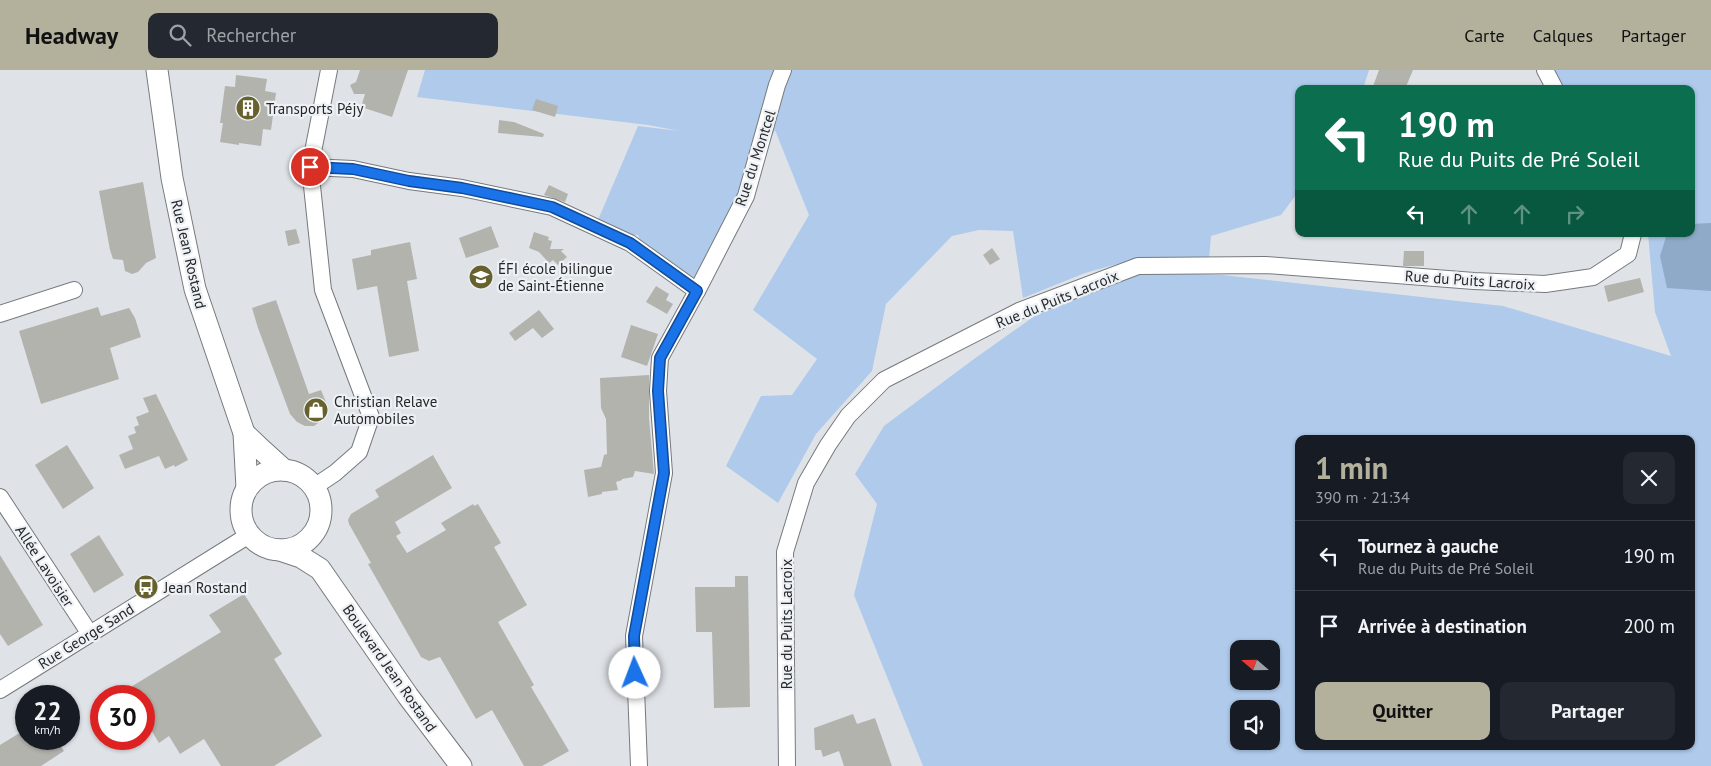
<!DOCTYPE html>
<html lang="fr">
<head>
<meta charset="utf-8">
<style>
  body { margin:0; font-family:"PT Sans",sans-serif; background:#242831; color:#f1f3f6; height:100vh; display:flex; flex-direction:column; font-size:19px; white-space:nowrap }
  * { box-sizing:border-box; margin:0 }
  p { font-size:16px; color:#9ea1a6 }
  .icon { flex:none; width:28px; height:28px; fill:none; stroke:currentColor; stroke-width:2; stroke-linecap:round; stroke-linejoin:round }
  .map { position:relative; flex:1; overflow:hidden }
  .details { position:absolute; left:1295px; top:365px; width:400px; height:315px; display:flex; flex-direction:column; background:#171b24; border-radius:10px; box-shadow:0 1px 4px #0004 }
  .details>* { flex:none }
  .guide { position:absolute; left:1295px; top:15px; width:400px; height:152px; border-radius:10px; box-shadow:0 1px 4px #0004; background:#0b6e4f; color:#fff; overflow:hidden }
  .needle { width:32px; rotate:290deg }
  .fabs { position:absolute; left:1230px; top:570px; display:grid; gap:10px }
  .fabs a { display:grid; place-items:center; width:50px; height:50px; border-radius:10px; background:#171b24; box-shadow:0 1px 4px #0004; font-size:25px }
  .speed { position:absolute; left:15px; top:615px; display:flex; gap:10px; font-size:25px; font-weight:700; text-align:center }
  .speed>* { display:grid; place-content:center; width:65px; height:65px; border-radius:50%; background:#171b24; box-shadow:0 1px 4px #0004; line-height:1 }
  .speed small { font-size:12px; font-weight:400 }
  .speed .limit { border:8px solid #d22; background:#fff; color:#111 }
  .pin { position:absolute; display:grid; place-items:center; width:42px; height:42px; color:#fff; margin:-21px; border:2px solid #fff; border-radius:50%; box-shadow:0 1px 5px #0007 }
  .me { position:absolute; width:55px; margin:-28px; rotate:358deg; stroke-linejoin:round; filter:drop-shadow(0 0 4px #0008) }
  .turn { display:flex; align-items:center; gap:18px; height:105px; padding:0 20px; font-size:22px }
  .turn .icon { width:65px; height:65px; stroke-width:2.5 }
  .turn b { display:block; font-size:35px; line-height:42px }
  .lanes { display:flex; align-items:center; height:48px; padding:0 20px; background:#0003; justify-content:center; gap:25px; direction:ltr }
  .lanes .off { opacity:.35 }
  .round { display:grid; place-items:center; flex:none; width:52px; height:52px; border-radius:10px; background:#242831 }
  .summary { display:flex; align-items:center; justify-content:space-between; height:85px; padding:0 20px }
  h1 { font-size:30px; font-weight:700; line-height:38px; color:#b3b19c }
  .action { display:flex; gap:10px; margin-top:auto; padding:10px 20px }
  .action a { flex:1; height:58px; border-radius:10px; background:#b3b19c; color:#111; font-size:20px; font-weight:700; line-height:58px; text-align:center }
  .action a+a { background:#242831; color:#f1f3f6 }
  ul { padding:0; list-style:none }
  li { display:flex; align-items:center; gap:15px; height:70px; padding:0 20px; border-top:1px solid #363941 }
  li div { flex:1 }
  li b { display:block; font-size:19px }
  li em { font-style:normal }
  header { display:flex; align-items:center; gap:30px; box-sizing:border-box; height:70px; padding:0 25px; background:#b3b19c; color:#111 }
  header strong { font-size:24px }
  nav { display:flex; gap:28px; margin-inline-start:auto; font-size:18px }
  .search { width:350px; height:45px; background:#242831; display:flex; align-items:center; gap:12px; box-sizing:border-box; padding:0 18px; border-radius:10px; color:#9ea1a6; font-size:19px }
  .map>svg:first-child { display:block }
</style>
</head>
<body>
<header>
<strong>Headway</strong>
<div class="search"><svg class="icon" aria-label="search" viewBox="0 0 24 24"><circle cx="10" cy="10" r="6"/><path d="M15 15l6 6"/></svg>Rechercher</div>
<nav><a>Carte</a><a>Calques</a><a>Partager</a></nav>
</header>
<div class="map">
<svg width="1711" height="696" viewBox="0 0 1711 696">
  <rect width="100%" height="100%" fill="#dfe3e8"/>
  <g fill="#afcaea" fill-rule="evenodd">
    <polygon points="425,0 1369,0 1363,19 1299,19 1299,121 1281,145 1211,166 1209,189 1138,188 1085,203 1023,228 1013,161 979,160 952,166 886,234 872,301 816,364 778,433 726,396 761,326 792,325 817,289 753,240 809,145 775,60 766,78 742,113 726,151 692,211 643,177 638,165 630,165 598,150 638,56 680,61 648,55 417,27"/>
    <path d="M1553,0H1711V696H923L854,525L877,434L855,404L884,356L974,289L1036,245L1141,202L1222,205L1503,236L1671,286L1655,242L1648,164H1691V19H1565ZM1299,369H1691V676H1299ZM1239,579H1271V611H1239ZM1239,639H1271V671H1239Z"/>
  </g>
  <polygon fill="#8faac8" points="1711,153 1711,221 1667,218 1660,186 1667,164 1691,164 1691,154"/>
  <g fill="#b3b3ad">
    <polygon points="360,0 408,0 392,47 361,37 365,24 354,24 350,15 356,12"/>
    <polygon points="1379,0 1413,0 1405,19 1372,19"/>
    <polygon points="236,5 267,9 265,21 276,23 271,60 263,59 261,76 239,73 239,75 220,72 223,53 220,53 225,16 235,17"/>
    <polygon points="536,29 558,36 555,47 532,40"/>
    <polygon points="499,50 514,52 544,64 543,67 498,63"/>
    <polygon points="143,112 156,188 146,193 138,202 132,204 125,201 123,190 113,189 110,180 99,121"/>
    <polygon points="549,115 568,124 565,132 544,125"/>
    <polygon points="491,156 499,177 466,188 459,168"/>
    <polygon points="296,159 300,173 288,176 285,161"/>
    <polygon points="534,162 549,167 548,170 552,171 550,179 564,179 561,181 567,187 558,195 553,190 549,193 539,182 529,178"/>
    <polygon points="410,172 417,209 407,211 419,281 389,287 377,216 357,220 352,189 371,185 371,180"/>
    <polygon points="992,178 1000,189 990,195 983,185"/>
    <polygon points="1404,181 1424,181 1424,196 1403,196"/>
    <polygon points="1640,208 1644,222 1608,232 1604,216"/>
    <polygon points="656,216 669,224 666,230 673,234 667,244 646,232"/>
    <polygon points="276,230 309,324 321,320 326,332 325,333 325,342 322,350 314,356 305,356 297,352 290,344 258,258 252,238"/>
    <polygon points="98,237 101,246 129,238 135,248 141,267 110,278 119,309 41,334 19,261"/>
    <polygon points="539,240 554,259 542,268 533,258 515,271 509,263"/>
    <polygon points="631,255 658,264 647,296 621,287"/>
    <polygon points="649,305 649,348 654,404 635,401 633,407 622,409 622,410 616,412 618,420 602,422 602,424 588,427 584,400 601,397 604,385 607,384 606,349 601,338 600,308"/>
    <polygon points="156,324 188,390 175,397 174,395 165,399 159,386 125,399 119,385 133,379 128,366 136,363 134,357 139,355 136,347 149,342 143,328"/>
    <polygon points="67,375 94,418 63,439 35,395"/>
    <polygon points="433,385 452,418 395,452 401,463 396,466 407,483 446,460 441,453 473,434 474,436 478,434 501,473 494,477 527,535 498,552 534,615 531,617 569,681 542,696 524,696 492,640 476,649 440,587 429,591 421,587 368,494 371,493 349,454 348,450 351,444 379,427 375,420"/>
    <polygon points="99,465 124,505 94,523 70,484"/>
    <polygon points="0,485 43,555 8,576 0,564"/>
    <polygon points="735,506 748,506 750,637 714,638 712,562 696,562 695,517 735,517"/>
    <polygon points="244,524 282,584 274,589 322,666 274,696 221,696 204,669 180,684 169,666 159,673 144,648 144,626 116,626 221,562 209,545"/>
    <polygon points="853,644 857,654 875,648 892,696 844,696 839,681 823,687 821,680 815,680 814,658"/>
    <polygon points="26,659 26,669 56,669 64,681 41,696 0,696 0,675"/>
  </g>
  <g fill="none" stroke-linecap="round" stroke-linejoin="round">
    <defs>
      <g id="minor">
        <polyline points="1545,0 1555,19"/>
        <polyline points="310,97 353,99 409,111 462,118 552,137 630,173 697,221"/>
        <polyline points="0,244 74,220"/>
        <polyline points="314,417 335,403 359,382 371,347 323,220 310,97 329,0"/>
        <polyline points="0,427 90,564"/>
        <polyline points="0,620 249,465"/>
        <polyline points="639,696 634,566 664,403 658,321 660,288 697,221 746,126 777,15 783,0"/>
        <polyline points="787,696 785,482 806,413 828,375 848,346 884,310 1019,241 1138,196 1266,195 1474,211 1545,214 1593,207 1628,184 1633,164"/>
      </g>
      <g id="major">
        <polyline points="157,0 172,108 195,219 244,363 247,418"/>
        <polyline points="244,363 263,381 284,400"/>
        <circle cx="281" cy="440" r="40"/>
        <polyline points="280,480 301,487 320,499 408,626 461,696"/>
      </g>
    </defs>
    <use href="#minor" stroke="#767a7d" stroke-width="18"/>
    <use href="#major" stroke="#767a7d" stroke-width="23"/>
    <use href="#minor" stroke="#fff" stroke-width="16"/>
    <use href="#major" stroke="#fff" stroke-width="21"/>
  </g>
  <g fill="none" stroke-linecap="round" stroke-linejoin="round">
    <defs>
      <polyline id="route" points="310,97 353,99 409,111 462,118 552,137 630,173 697,221 660,288 658,321 664,403 634,566 635,603"/>
    </defs>
    <use href="#route" stroke="#114b97" stroke-width="12"/>
    <use href="#route" stroke="#1a73e8" stroke-width="9"/>
  </g>
  <defs>
    <symbol id="building-disc" viewBox="-11 -11 22 22"><circle r="9.5" fill="#67612d" stroke="#edf1f5"/><path d="M-4-6H4V6H1V3H-1V6H-4ZM-2.5-4.3h1.7v1.8h-1.7ZM.8-4.3h1.7v1.8H.8ZM-2.5-1h1.7V.8h-1.7ZM.8-1h1.7V.8H.8Z" fill="#fff"/></symbol>
    <symbol id="school-disc" viewBox="-11 -11 22 22"><circle r="9.5" fill="#67612d" stroke="#edf1f5"/><path d="M0-5L7-2L0 1L-7-2ZM-4 1L0 2.5L4 1V4Q0 6-4 4Z" fill="#fff"/></symbol>
    <symbol id="shop-disc" viewBox="-11 -11 22 22"><circle r="9.5" fill="#67612d" stroke="#edf1f5"/><path d="M-5-2.5h2.3a2.7 3.5 0 0 1 5.4 0H5L5.5 6h-11ZM-1.5-2.5h3a1.5 2.3 0 0 0-3 0Z" fill="#fff"/></symbol>
    <symbol id="bus-disc" viewBox="-11 -11 22 22"><circle r="9.5" fill="#67612d" stroke="#edf1f5"/><path d="M-5-6H5V4H4V6H2V4H-2V6H-4V4H-5ZM-3.5-4V0h7V-4ZM-3.5 1.2v1.5H-2V1.2ZM2 1.2v1.5H3.5V1.2Z" fill="#fff"/></symbol>
  </defs>
  <g fill-rule="evenodd">
    <use href="#building-disc" x="234" y="24" width="28" height="28"/>
    <use href="#school-disc" x="467" y="193" width="28" height="28"/>
    <use href="#shop-disc" x="302" y="326" width="28" height="28"/>
    <use href="#bus-disc" x="132" y="503" width="28" height="28"/>
  </g>
  <g text-anchor="middle" dominant-baseline="central" stroke-width="4.5" stroke-linejoin="round" paint-order="stroke">
    <g font-size="15" fill="#252728" stroke="#edf1f5" text-anchor="start">
      <text x="266" y="38">Transports Péjy</text>
      <text x="498" y="198">ÉFI école bilingue<tspan x="498" dy="17">de Saint-Étienne</tspan></text>
      <text x="334" y="331">Christian Relave<tspan x="334" dy="17">Automobiles</tspan></text>
      <text x="164" y="517">Jean Rostand</text>
    </g>
    <g font-size="15" fill="#252728" stroke="#edf1f5">
      <text transform="translate(755 88) rotate(-72)">Rue du Montcel</text>
      <text transform="translate(189 184) rotate(77)">Rue Jean Rostand</text>
      <text transform="translate(1470 210) rotate(4)">Rue du Puits Lacroix</text>
      <text transform="translate(1057 229) rotate(-22)">Rue du Puits Lacroix</text>
      <text transform="translate(45 496) rotate(57)">Allée Lavoisier</text>
      <text transform="translate(786 554) rotate(-90)">Rue du Puits Lacroix</text>
      <text transform="translate(86 566) rotate(-32)">Rue George Sand</text>
      <text transform="translate(390 598) rotate(55)">Boulevard Jean Rostand</text>
    </g>
  </g>
</svg>
<div class="fabs">
<a><svg class="needle" viewBox="-14 -14 28 28"><path d="M0-13l5 13h-10z" fill="#e53935"/><path d="M0 13l5-13h-10z" fill="#9ea1a6"/></svg></a>
<a><svg class="icon" aria-label="sound" viewBox="0 0 24 24"><path d="M4 9h4l5-4v14l-5-4H4zM17 9q2 3 0 6"/></svg></a>
</div>
<div class="speed"><div>22<small>km/h</small></div><div class="limit">30</div></div>
<div class="pin" style="left:310px;top:97px;background:#d93025"><svg class="icon" aria-label="arrive" viewBox="0 0 24 24"><path d="M6 21V4h12l-3 4 3 4H6"/></svg></div>
<svg class="me" style="left:635px;top:603px" viewBox="-20 -20 40 40"><circle r="19" fill="#fff"/><path d="M0-13L10 11 0 6-10 11z" fill="#1a73e8"/></svg>
<div class="guide">
<div class="turn"><svg class="icon" aria-label="left" viewBox="0 0 24 24"><path d="M17 20v-9H6M10 6l-5 5 5 5"/></svg><div><b>190 m</b>Rue du Puits de Pré Soleil</div></div>
<div class="lanes"><svg class="icon" aria-label="left" viewBox="0 0 24 24"><path d="M17 20v-9H6M10 6l-5 5 5 5"/></svg><svg class="icon off" aria-label="ahead" viewBox="0 0 24 24"><path d="M12 20V5M6 11l6-6 6 6"/></svg><svg class="icon off" aria-label="ahead" viewBox="0 0 24 24"><path d="M12 20V5M6 11l6-6 6 6"/></svg><svg class="icon off" aria-label="right" viewBox="0 0 24 24"><path d="M7 20v-9h11M14 6l5 5-5 5"/></svg></div>
</div>
<section class="details">
<div class="summary"><div><h1>1 min</h1><p>390 m · 21:34</p></div><a class="round"><svg class="icon" aria-label="close" viewBox="0 0 24 24"><path d="M6 6l12 12M18 6L6 18"/></svg></a></div>
<ul>
<li><svg class="icon" aria-label="left" viewBox="0 0 24 24"><path d="M17 20v-9H6M10 6l-5 5 5 5"/></svg><div><b>Tournez à gauche</b><p>Rue du Puits de Pré Soleil</p></div><em>190 m</em></li>
<li><svg class="icon" aria-label="arrive" viewBox="0 0 24 24"><path d="M6 21V4h12l-3 4 3 4H6"/></svg><div><b>Arrivée à destination</b></div><em>200 m</em></li>
</ul>
<div class="action"><a>Quitter</a><a>Partager</a></div>
</section>
</div>
</body>
</html>
